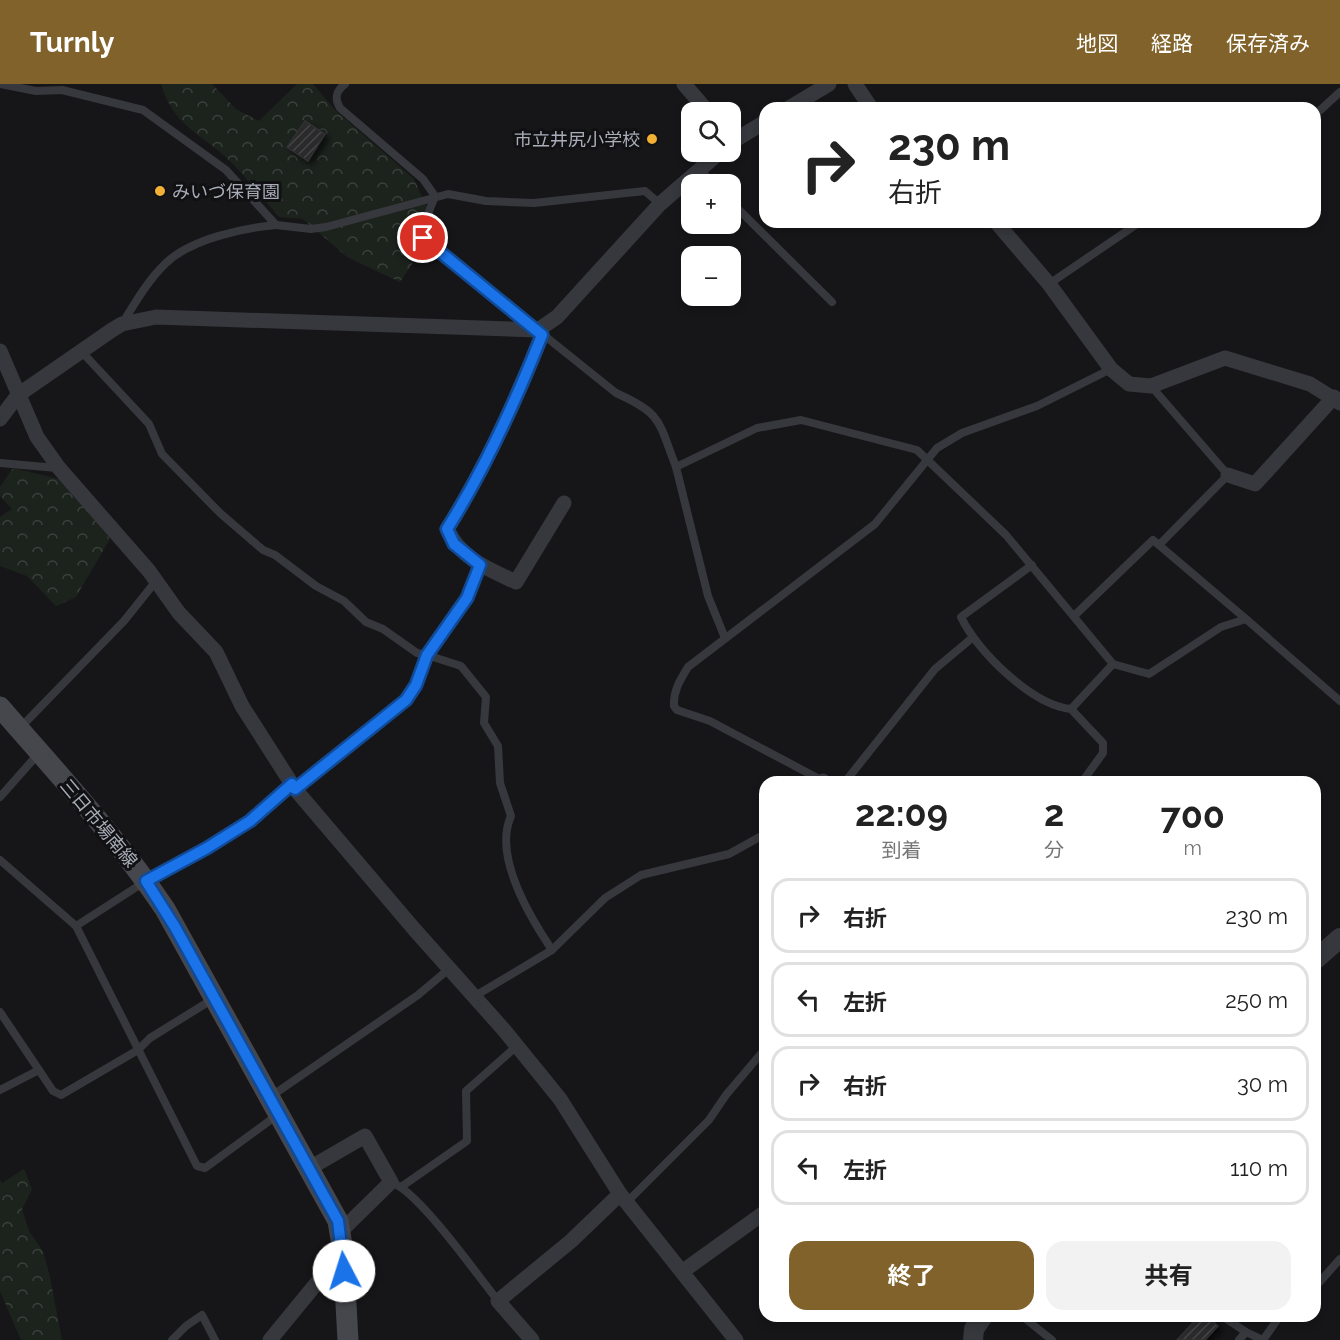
<!DOCTYPE html>
<html lang="ja">
<head>
<meta charset="utf-8">
<style>
  body { margin:0; font-family:Raleway,"Noto Sans JP",sans-serif; background:#f2f2f2; color:#222; height:100vh; display:flex; flex-direction:column; font-size:22px; white-space:nowrap }
  * { box-sizing:border-box; margin:0 }
  p { font-size:20px; color:#767676 }
  .icon { flex:none; width:33px; height:33px; fill:none; stroke:currentColor; stroke-width:2; stroke-linecap:round; stroke-linejoin:round }
  .map { position:relative; flex:1; overflow:hidden }
  .drawer { position:absolute; left:759px; top:692px; width:562px; height:546px; display:flex; flex-direction:column; background:#fff; border-radius:18px; box-shadow:0 3px 9px #0003 }
  .drawer>* { flex:none }
  .top-card { position:absolute; left:759px; top:18px; width:562px; height:126px; border-radius:18px; box-shadow:0 3px 9px #0003; background:#fff; color:#222; overflow:hidden }
  .controls { position:absolute; left:681px; top:18px; display:grid; gap:12px }
  .controls a { display:grid; place-items:center; width:60px; height:60px; border-radius:12px; background:#fff; box-shadow:0 3px 9px #0003; font-size:30px }
  .pin { position:absolute; display:grid; place-items:center; width:51px; height:51px; color:#fff; margin:-26px; border:3px solid #fff; border-radius:50%; box-shadow:0 2px 6px #0007 }
  .me { position:absolute; width:66px; margin:-33px; rotate:355deg; stroke-linejoin:round; filter:drop-shadow(0 0 4px #0008) }
  .turn { display:flex; align-items:center; gap:21px; height:126px; padding:0 30px; font-size:27px }
  .turn .icon { width:78px; height:78px; stroke-width:2.5 }
  .turn b { display:block; font-size:42px; line-height:51px }
  .eta { display:flex; justify-content:space-evenly; align-items:center; height:102px; text-align:center }
  .eta b { font-size:36px; font-weight:700; line-height:42px }
  .button { display:flex; gap:12px; margin-top:auto; padding:12px 30px }
  .button a { flex:1; height:69px; border-radius:18px; background:#80622a; color:#fff; font-size:24px; font-weight:700; line-height:69px; text-align:center }
  .button a+a { background:#f2f2f2; color:#222 }
  ul { padding:0; list-style:none }
  li { display:flex; align-items:center; gap:18px; height:75px; margin:0 12px 9px; padding:0 18px; border:3px solid #e0e0e0; border-radius:18px }
  li div { flex:1 }
  li b { display:block; font-size:22px }
  li em { font-style:normal }
  header { display:flex; align-items:center; gap:36px; box-sizing:border-box; height:84px; padding:0 30px; background:#80622a; color:#fff }
  header strong { font-size:28px }
  nav { display:flex; gap:33px; margin-inline-start:auto; font-size:21px }
  .map>svg:first-child { display:block }
</style>
</head>
<body>
<header>
<strong>Turnly</strong>
<nav><a>地図</a><a>経路</a><a>保存済み</a></nav>
</header>
<div class="map">
<svg width="1340" height="1256" viewBox="0 0 1340 1256">
  <defs>
    <pattern id="forest-crowns" width="20" height="18" patternUnits="userSpaceOnUse" patternTransform="scale(1.5)"><rect width="20" height="18" fill="#1c231d"/><path d="M2 6a3 3 0 1 1 6 0M12 15a3 3 0 1 1 6 0" fill="none" stroke="#3a403c"/></pattern>
    <pattern id="building-hatch" width="6" height="6" patternUnits="userSpaceOnUse" patternTransform="scale(1.5)"><rect width="6" height="6" fill="#29292c"/><path d="M-1 1l2-2M0 6l6-6M5 7l2-2" fill="none" stroke="#454548"/></pattern>
    <filter id="shadow"><feDropShadow dx="4" dy="4" stdDeviation="3" flood-color="#0009"/></filter>
  </defs>
  <rect width="100%" height="100%" fill="#161618"/>
  <g fill="url(#forest-crowns)">
    <path d="M161,0H212L236,25L259,37L297,0H313L335,26L414,95L426,122L417,151L424,162L400,198L347,173L303,135L279,133C263,114 247,94 230,77C201,49 173,42 161,0Z"/>
    <polygon points="13,384 59,395 90,426 110,455 76,513 56,522 27,492 0,482 0,433 12,425 0,412 0,403"/>
    <polygon points="24,1085 32,1105 22,1125 29,1147 43,1167 50,1193 62,1256 21,1256 0,1207 0,1096 2,1099"/>
  </g>
  <g fill="url(#building-hatch)" stroke="#303034" stroke-width="1.5" filter="url(#shadow)">
    <polygon points="305,37 325,50 308,77 287,63"/>
    <polygon points="1199,1232 1207,1232 1218,1242 1205,1256 1177,1256"/>
  </g>
  <g fill="none" stroke-linecap="round" stroke-linejoin="round">
    <g stroke="#37383d" stroke-width="8">
      <polyline points="0,0 36,7 62,6 143,26 226,86 276,141 311,145 326,143 448,110 486,117 534,119 645,107 660,120"/>
      <path d="M345,0C336,7 334,14 340,24L423,95L435,112L422,145L423,154L616,309C663,330 658,337 676,383L757,344L801,336L917,366L1006,451L1113,580L1149,590L1221,543L1246,535L1340,617"/>
      <polyline points="1316,30 1340,8"/>
      <polyline points="699,85 714,100"/>
      <polyline points="730,117 832,218"/>
      <polyline points="1049,200 1140,138"/>
      <path d="M122,240C135,219 148,196 166,179C191,155 243,144 276,141"/>
      <polyline points="81,267 149,340 162,370 220,429 263,466 275,471 316,502 344,517 366,538 383,545 417,569 427,571 416,601 406,616 295,705"/>
      <polyline points="1151,302 1228,391 1159,461"/>
      <polyline points="0,379 57,384"/>
      <polyline points="676,383 708,512 725,554"/>
      <path d="M480,481L467,515L427,571L461,582L486,613L484,639L498,662L500,699L511,732C493,772 529,832 552,866"/>
      <path d="M1032,481L961,533C977,567 1032,621 1071,625L1103,659V669L1082,698"/>
      <polyline points="1074,532 1153,456 1246,535"/>
      <polyline points="1071,625 1113,580"/>
      <polyline points="21,643 124,537 156,497"/>
      <path d="M823,697L710,637L677,626L674,622C673,607 680,596 688,583L875,440L937,364L962,349L1037,322L1111,285"/>
      <polyline points="845,698 935,585 972,554"/>
      <polyline points="0,713 39,669"/>
      <polyline points="0,776 76,842"/>
      <polyline points="475,912 552,866 605,814 641,791 729,770 765,750"/>
      <polyline points="0,928 53,1007 61,1011 138,966 150,954 213,915"/>
      <polyline points="0,1006 39,986"/>
      <polyline points="270,1013 418,911 450,884"/>
      <polyline points="276,1032 205,1084 197,1082 76,842 146,797 207,764 250,737 292,700"/>
      <path d="M397,1101C424,1116 476,1189 498,1217"/>
      <polyline points="401,1103 467,1057 466,1007 517,962"/>
      <polyline points="627,1118 709,1036 726,1011 765,965"/>
      <polyline points="1316,1202 1340,1175"/>
      <polyline points="1022,1232 1052,1256"/>
      <polyline points="1222,1232 1246,1248 1239,1256"/>
      <polyline points="1246,1248 1263,1256 1280,1232"/>
      <polyline points="172,1256 186,1242 202,1231 215,1256"/>
    </g>
    <g stroke="#37383d" stroke-width="15">
      <polyline points="684,0 708,28"/>
      <polyline points="855,0 871,24"/>
      <polyline points="789,24 829,0"/>
      <polyline points="730,59 765,38"/>
      <polyline points="996,138 1049,200 1111,285 1129,300 1151,302 1225,274 1310,300 1340,319"/>
      <path d="M542,251C515,319 486,383 447,445C461,475 488,485 516,498L564,419"/>
      <polyline points="0,267 37,353 59,384 149,487 179,529 216,568 242,622 295,705 414,845 504,946 560,1015 620,1110 736,1256"/>
      <polyline points="0,335 18,311 112,246 122,240 156,233 538,246 557,233 660,120 720,68"/>
      <polyline points="1228,391 1255,400 1334,313"/>
      <polyline points="823,698 823,697"/>
      <polyline points="308,1085 365,1052 391,1098 340,1148"/>
      <polyline points="683,1187 765,1128"/>
      <polyline points="270,1256 343,1167"/>
      <polyline points="532,1256 498,1217 571,1157 620,1110"/>
    </g>
    <g stroke="#37383d" stroke-width="20">
      <polyline points="1316,875 1340,854"/>
      <polyline points="973,1256 974,1245 983,1232"/>
    </g>
    <path stroke="#45474d" stroke-width="21" d="M0,623C57,689 117,753 165,825L338,1137L343,1167L348,1256"/>
  </g>
  <g fill="none" stroke-linecap="round" stroke-linejoin="round">
    <defs>
      <path id="route" d="M344,1187L338,1137L175,843L146,797L207,764L250,737L292,700L295,705L406,616L416,601L427,571L467,514L480,481L454,460L447,445C486,383 515,319 542,251L423,154"/>
    </defs>
    <use href="#route" stroke="#114b97" stroke-width="15"/>
    <use href="#route" stroke="#1a73e8" stroke-width="10"/>
  </g>
  <g fill="#f2b134" stroke="#111113" stroke-width="2">
    <circle cx="652" cy="55" r="6"/>
    <circle cx="160" cy="107" r="6"/>
  </g>
  <g text-anchor="middle" dominant-baseline="central" stroke-width="6" stroke-linejoin="round" paint-order="stroke">
    <g font-size="18" fill="#a8adb8" stroke="#111113" text-anchor="end">
      <text x="640" y="55">市立井尻小学校</text>
      <text x="172" y="107" text-anchor="start">みいづ保育園</text>
    </g>
    <g font-size="18" fill="#a8adb8" stroke="#111113">
      <text transform="translate(99 739) rotate(50)">三日市場南線</text>
    </g>
  </g>
</svg>
<div class="controls">
<a><svg class="icon" aria-label="search" viewBox="0 0 24 24"><circle cx="10" cy="10" r="6"/><path d="M15 15l6 6"/></svg></a>
<a>+</a>
<a>−</a>
</div>
<div class="pin" style="left:423px;top:154px;background:#d93025"><svg class="icon" aria-label="arrive" viewBox="0 0 24 24"><path d="M6 21V4h12l-3 4 3 4H6"/></svg></div>
<svg class="me" style="left:344px;top:1187px" viewBox="-20 -20 40 40"><circle r="19" fill="#fff"/><path d="M0-13L10 11 0 6-10 11z" fill="#1a73e8"/></svg>
<div class="top-card">
<div class="turn"><svg class="icon" aria-label="right" viewBox="0 0 24 24"><path d="M7 20v-9h11M14 6l5 5-5 5"/></svg><div><b>230 m</b>右折</div></div>
</div>
<section class="drawer">
<div class="eta">
<div><b>22:09</b><p>到着</p></div>
<div><b>2</b><p>分</p></div>
<div><b>700</b><p>m</p></div>
</div>
<ul>
<li><svg class="icon" aria-label="right" viewBox="0 0 24 24"><path d="M7 20v-9h11M14 6l5 5-5 5"/></svg><div><b>右折</b></div><em>230 m</em></li>
<li><svg class="icon" aria-label="left" viewBox="0 0 24 24"><path d="M17 20v-9H6M10 6l-5 5 5 5"/></svg><div><b>左折</b></div><em>250 m</em></li>
<li><svg class="icon" aria-label="right" viewBox="0 0 24 24"><path d="M7 20v-9h11M14 6l5 5-5 5"/></svg><div><b>右折</b></div><em>30 m</em></li>
<li><svg class="icon" aria-label="left" viewBox="0 0 24 24"><path d="M17 20v-9H6M10 6l-5 5 5 5"/></svg><div><b>左折</b></div><em>110 m</em></li>
</ul>
<div class="button"><a>終了</a><a>共有</a></div>
</section>
</div>
</body>
</html>
